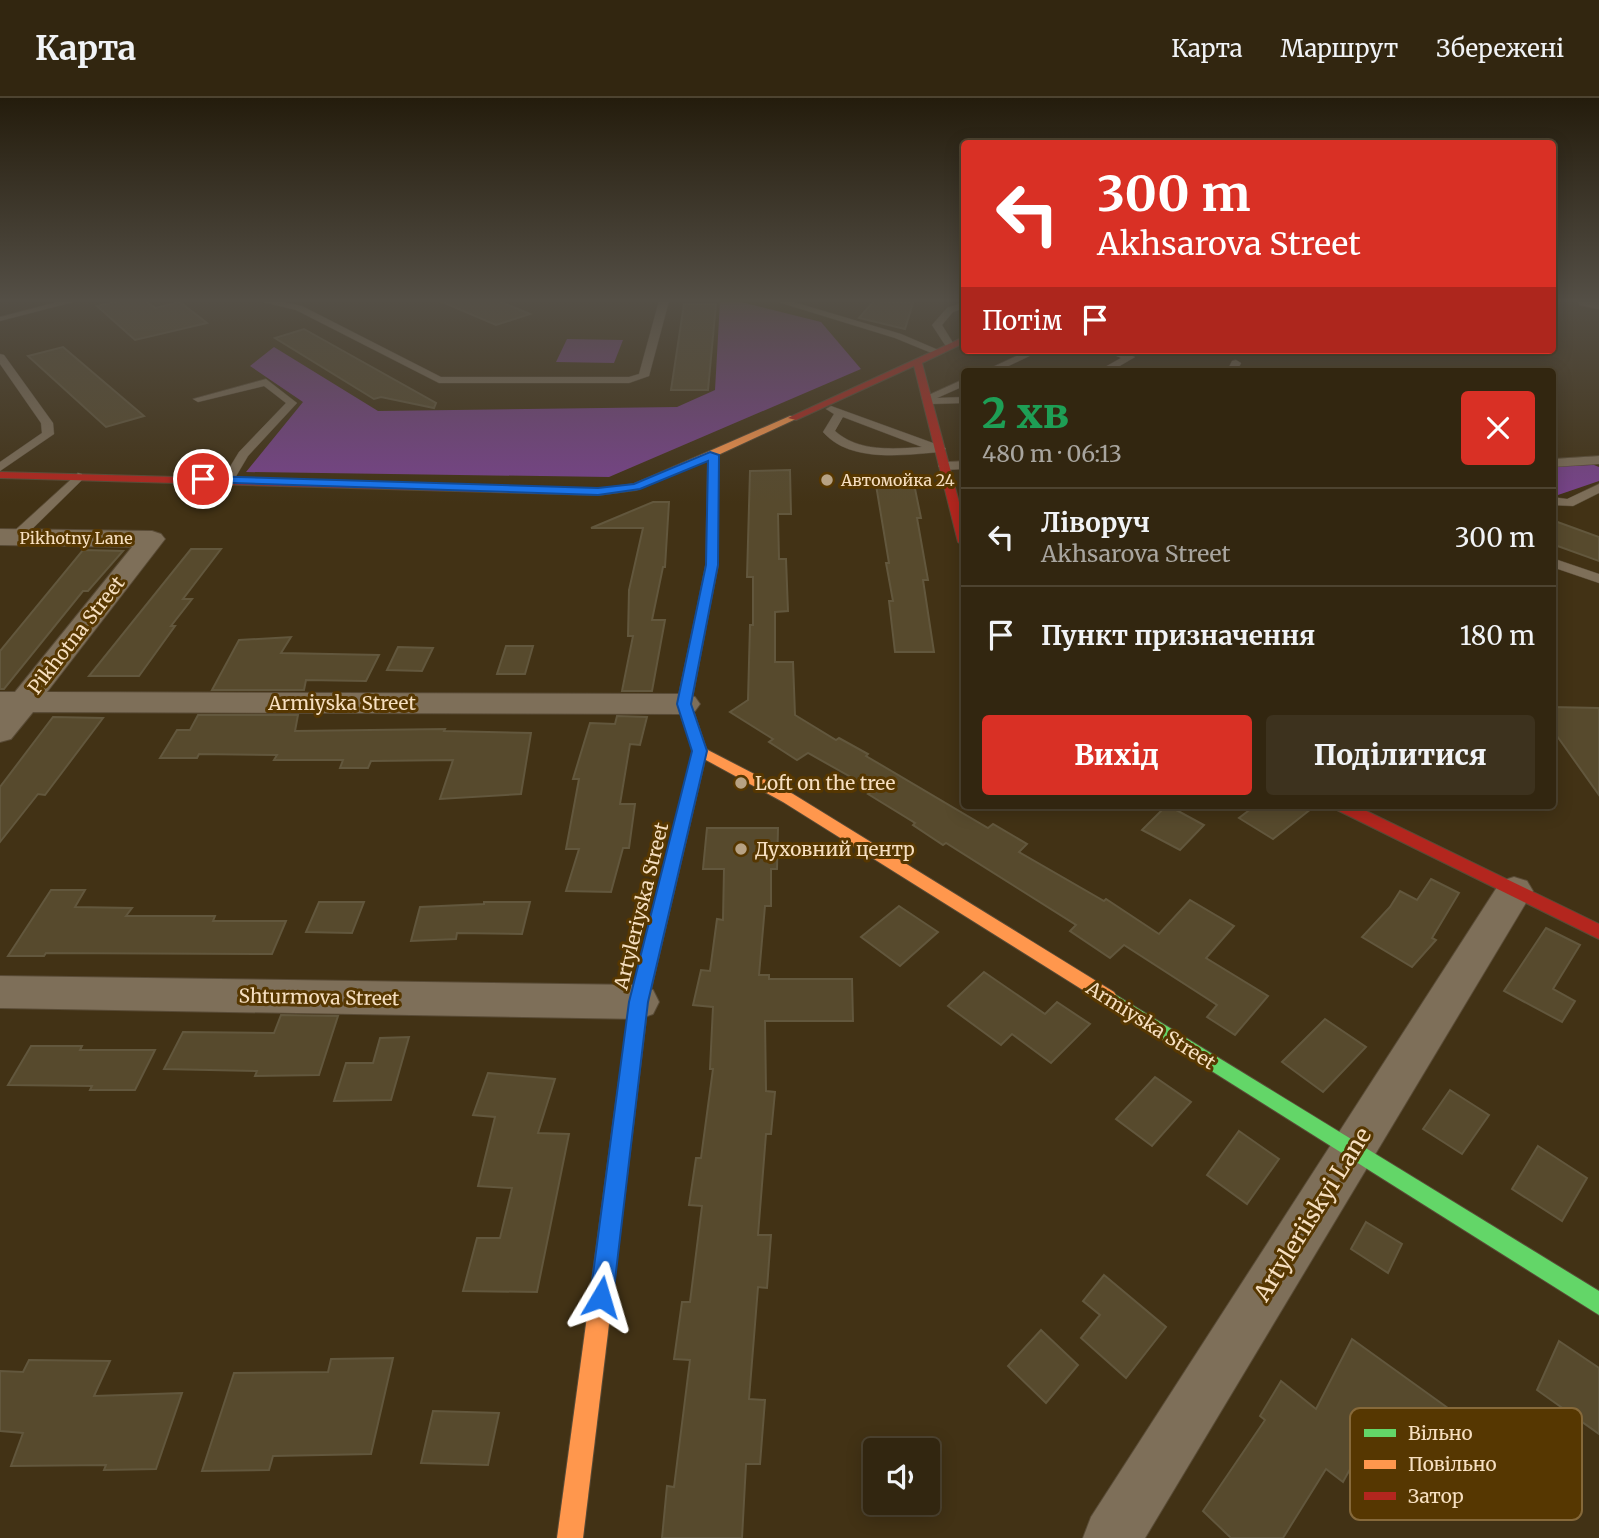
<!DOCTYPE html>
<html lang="uk">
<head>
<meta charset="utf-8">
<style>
  body { margin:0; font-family:Merriweather,serif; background:#3d321e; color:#f1f3f6; height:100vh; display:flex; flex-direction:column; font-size:26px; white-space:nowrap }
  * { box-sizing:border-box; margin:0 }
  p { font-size:23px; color:#a8a59f }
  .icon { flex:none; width:38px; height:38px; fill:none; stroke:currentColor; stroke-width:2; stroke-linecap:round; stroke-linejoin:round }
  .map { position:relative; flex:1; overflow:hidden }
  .side { position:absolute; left:961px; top:270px; width:595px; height:441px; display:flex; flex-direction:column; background:#322610; border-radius:7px; box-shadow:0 4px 18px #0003,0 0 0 2px #4d4330 }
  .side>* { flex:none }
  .banner { position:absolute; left:961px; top:42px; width:595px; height:214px; border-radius:7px; box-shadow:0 4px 18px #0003,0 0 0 2px #4d4330; background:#d93025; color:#fff; overflow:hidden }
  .buttons { position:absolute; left:863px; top:1340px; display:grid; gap:14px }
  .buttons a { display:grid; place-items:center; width:77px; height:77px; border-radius:7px; background:#322610; box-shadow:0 4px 18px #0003,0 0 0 2px #4d4330; font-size:35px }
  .pin { position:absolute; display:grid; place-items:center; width:60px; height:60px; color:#fff; margin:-30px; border:4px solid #fff; border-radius:50%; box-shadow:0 2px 7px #0007 }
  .me { position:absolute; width:77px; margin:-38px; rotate:7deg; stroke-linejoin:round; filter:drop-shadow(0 0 5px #0008) }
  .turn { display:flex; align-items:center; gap:24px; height:147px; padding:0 21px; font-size:32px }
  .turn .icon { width:91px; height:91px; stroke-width:2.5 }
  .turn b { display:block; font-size:49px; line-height:60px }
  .then { display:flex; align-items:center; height:66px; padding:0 21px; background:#0003; gap:14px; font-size:26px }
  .round { display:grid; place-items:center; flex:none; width:74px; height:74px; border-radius:7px; background:#3d321e }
  .head { display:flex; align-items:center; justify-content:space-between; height:119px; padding:0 21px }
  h1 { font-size:42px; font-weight:800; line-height:52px; color:#1e9e55 }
  .cta { display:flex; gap:14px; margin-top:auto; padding:14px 21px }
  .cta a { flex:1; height:80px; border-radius:7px; background:#d93025; color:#fff; font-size:28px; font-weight:800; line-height:80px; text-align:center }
  .cta a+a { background:#3d321e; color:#f1f3f6 }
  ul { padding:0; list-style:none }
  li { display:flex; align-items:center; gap:21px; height:98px; padding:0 21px; border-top:2px solid #4d4330 }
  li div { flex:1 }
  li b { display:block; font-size:26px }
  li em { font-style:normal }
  header { display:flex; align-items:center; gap:42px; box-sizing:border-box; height:98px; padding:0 35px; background:#322610; border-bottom:2px solid #4d4330 }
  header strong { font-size:33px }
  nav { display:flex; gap:38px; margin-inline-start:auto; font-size:24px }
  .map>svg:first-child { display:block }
</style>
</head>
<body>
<header>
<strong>Карта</strong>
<nav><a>Карта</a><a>Маршрут</a><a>Збережені</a></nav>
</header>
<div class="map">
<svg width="1599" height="1440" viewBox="0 0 1599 1440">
  <rect width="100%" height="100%" fill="#423215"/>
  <g fill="#78438b">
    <polygon points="720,203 737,203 821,224 861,271 609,379 246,374 303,304 250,268 274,249 378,313 677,309 715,292"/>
    <polygon points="567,241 623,242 614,265 556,264"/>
    <polygon points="1594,367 1599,369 1599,383 1558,397 1552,396 1552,368"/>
  </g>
  <g fill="#574a2d" stroke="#62573d" stroke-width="2">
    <polygon points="119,203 146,203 155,210 180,204 207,225 135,242 97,208"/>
    <polygon points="440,203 499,203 530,216 496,227"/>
    <polygon points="874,203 913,205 905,231 859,220"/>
    <polygon points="684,206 716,206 708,292 671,292"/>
    <polygon points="304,231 436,305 434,310 381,299 374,301 275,240"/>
    <polygon points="63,249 144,318 106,329 28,258"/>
    <polygon points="790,372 791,416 778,416 779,461 786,461 788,513 775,514 775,564 793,564 795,617 836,642 839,640 868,656 866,658 988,730 993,726 1027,746 1019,754 1104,803 1106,801 1159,836 1190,802 1234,828 1206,860 1268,898 1235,937 1207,919 1217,907 1124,847 1110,860 1070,833 1076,827 946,745 943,747 913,727 915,725 868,696 874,692 808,655 797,662 769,644 773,641 730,614 748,602 750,527 753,527 753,479 747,479 750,373"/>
    <polygon points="875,381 913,381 921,420 917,420 928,482 923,482 934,554 895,554 889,503 893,503 886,465 889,465"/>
    <polygon points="653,404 669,404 665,469 663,469 652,522 665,522 652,593 622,593 633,538 628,538 629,492 643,430 591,430"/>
    <polygon points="1552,422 1599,439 1599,463 1552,446"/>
    <polygon points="191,451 221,451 183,501 192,501 171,528 175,528 139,578 89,578"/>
    <polygon points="83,452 123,453 88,493 83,493 4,591 0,591 0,553"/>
    <polygon points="291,539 281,555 379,557 366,583 306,582 304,592 212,592 239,542"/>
    <polygon points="506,548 533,548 525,576 497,576"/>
    <polygon points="398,549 433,550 422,573 387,572"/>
    <polygon points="1552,609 1599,610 1599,697 1552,631"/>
    <polygon points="198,617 298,617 295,633 445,631 444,633 531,635 521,696 440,701 453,662 371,663 368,670 340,670 343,662 274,662 277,657 199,656 197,660 160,660 177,632 190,632"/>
    <polygon points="617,618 647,619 640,647 630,646 620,706 635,706 629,750 623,750 611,794 566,793 579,751 566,751 579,681 573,681 590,625 615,626"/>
    <polygon points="53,619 103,620 45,697 38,696 0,744 0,689"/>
    <polygon points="1167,707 1204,727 1180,752 1142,732"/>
    <polygon points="1256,707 1316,707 1273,741 1239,720"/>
    <polygon points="707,730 778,730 777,771 771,771 771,808 765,808 759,877 769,877 769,881 852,881 853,923 765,923 766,993 775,994 771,1036 766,1036 758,1137 771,1137 767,1190 758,1189 749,1301 765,1302 760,1366 746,1366 742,1440 662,1440 667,1388 674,1389 690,1262 674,1261 682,1204 690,1204 702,1108 689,1107 696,1060 701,1060 713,971 710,971 713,909 693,907 701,872 710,873 717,821 723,822 724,771 703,771"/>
    <polygon points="1431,781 1459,795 1432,840 1436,842 1412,869 1362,839 1390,809 1400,793 1417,802"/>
    <polygon points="51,792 85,792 75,809 132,810 126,818 215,818 213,823 286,823 272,856 46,855 44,858 8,858"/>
    <polygon points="319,804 364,804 352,835 306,834"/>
    <polygon points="484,804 530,804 522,836 457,835 456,841 411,843 420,809 484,806"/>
    <polygon points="899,808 938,834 900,868 861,839"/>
    <polygon points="1546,830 1580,847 1553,891 1575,903 1562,924 1504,893"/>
    <polygon points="984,874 1045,916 1057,904 1090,926 1051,965 1012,936 1001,947 948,908"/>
    <polygon points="281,917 338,918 319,977 255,978 257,973 164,971 183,934 274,935"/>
    <polygon points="1325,921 1366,949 1323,994 1282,964"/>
    <polygon points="409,939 391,1002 334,1003 346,965 373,965 380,940"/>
    <polygon points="31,948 82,948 80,952 155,952 135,992 90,992 92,988 8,987"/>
    <polygon points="488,975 555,981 538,1035 569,1036 537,1194 463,1193 477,1140 500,1140 512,1090 478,1088 495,1019 473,1017"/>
    <polygon points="1155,979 1191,1004 1152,1048 1116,1021"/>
    <polygon points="1450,992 1489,1017 1462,1056 1423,1031"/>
    <polygon points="1239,1033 1279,1061 1247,1106 1207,1077"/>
    <polygon points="1538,1048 1587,1080 1562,1123 1512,1091"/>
    <polygon points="1366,1124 1402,1146 1388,1175 1351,1151"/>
    <polygon points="1104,1177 1166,1229 1126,1280 1081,1240 1100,1217 1083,1203"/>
    <polygon points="1041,1232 1078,1267 1046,1305 1008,1268"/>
    <polygon points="1352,1241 1491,1341 1467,1392 1412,1350 1414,1346 1378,1320 1343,1384 1326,1371 1283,1440 1231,1440 1203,1413 1265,1322 1260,1318 1281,1283 1316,1311"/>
    <polygon points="1559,1243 1599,1270 1599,1336 1537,1292"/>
    <polygon points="393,1260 371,1356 273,1358 269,1372 202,1373 234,1275 328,1274 331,1261"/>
    <polygon points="29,1262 110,1263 94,1298 182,1295 156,1371 104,1372 106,1367 11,1368 23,1335 0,1333 0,1273 23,1274"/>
    <polygon points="433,1313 499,1315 488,1367 421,1365"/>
  </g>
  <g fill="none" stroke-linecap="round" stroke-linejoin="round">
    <defs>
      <g id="lane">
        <polygon points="61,203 77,203 0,223 0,219"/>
        <polygon points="259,203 278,203 302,208 441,279 629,279 639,276 659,203 669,203 649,278 629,285 439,285 296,212"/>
        <polygon points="775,203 790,203 901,236 943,254 934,256 895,240"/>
        <polygon points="964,204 964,210 953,214 942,227 955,248 947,250 932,227 947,210"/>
        <polygon points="1029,252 1042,252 998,273 984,273"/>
        <polygon points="1102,252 1117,252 1135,259 1111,273 1098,273 1121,260"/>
        <polygon points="0,256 4,257 53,325 54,336 0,373 0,364 42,335 41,325 0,266"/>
        <polygon points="1236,262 1241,265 1237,273 1227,273 1232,263"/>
        <polygon points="266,281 297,305 248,358 232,385 224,385 222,382 239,354 286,305 264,288 198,304 193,301"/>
        <polygon points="964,281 964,288 937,300 964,299 964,305 931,306 922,300"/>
        <path d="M831,308L944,349L946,351L940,354C903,357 850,365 823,334L834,316L826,311ZM843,319L922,349C893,351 858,354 835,333Z"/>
        <polygon points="1599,358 1599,366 1552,369 1552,361"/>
        <polygon points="964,363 964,371 944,372 938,368 944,364"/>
        <polygon points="78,375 82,376 82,382 21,442 11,442 11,436"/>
        <polygon points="1599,386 1599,395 1573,408 1552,407 1552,399 1567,401"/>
        <polygon points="1552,460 1599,476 1599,485 1552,469"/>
      </g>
      <g id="street">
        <polygon points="1577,203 1599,203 1599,211 1580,207"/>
        <polygon points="0,431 152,433 161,436 165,441 47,594 684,596 695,599 700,606 695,613 684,616 33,614 11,641 0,644 0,594 15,594 132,449 0,447"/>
        <polygon points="1514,779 1527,783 1533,793 1145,1440 1083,1440 1091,1419 1501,783"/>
        <polygon points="0,878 639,887 653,892 659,904 653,916 639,921 0,910"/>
      </g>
      <g id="fast">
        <polygon points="703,508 709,512 691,606 707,653 648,904 635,1012 632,1018 625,1021 618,1018 615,1012 630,904 693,653 677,606 697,512"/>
        <polygon points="1108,892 1599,1193 1599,1217 1102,904 1099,899 1102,894"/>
      </g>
      <g id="slow">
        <polygon points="790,318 798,320 718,357 718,467 709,512 703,516 697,512 706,467 708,361 636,392 598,397 490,394 485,391 490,388 598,391 634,386"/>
        <polygon points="700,648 793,696 1114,894 1117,899 1114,904 1108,906 1102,904 783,704 695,656 693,653 695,650"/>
        <polygon points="625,1003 632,1006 635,1012 583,1440 557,1440 615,1012 618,1006"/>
      </g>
      <g id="jam">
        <polygon points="964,239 964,245 922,265 964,423 964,448 958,444 914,268 796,322 788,320"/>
        <polygon points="0,374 490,388 495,391 490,394 0,380"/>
        <polygon points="1333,707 1354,707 1599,826 1599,841 1335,711"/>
      </g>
    </defs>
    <use href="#lane" stroke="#594b36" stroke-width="1"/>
    <use href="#street" stroke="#594b36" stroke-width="2"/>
    <use href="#fast" stroke="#594b36" stroke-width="2"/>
    <use href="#slow" stroke="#594b36" stroke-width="2"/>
    <use href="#jam" stroke="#594b36" stroke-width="2"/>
    <use href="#lane" fill="#7e6f59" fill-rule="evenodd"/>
    <use href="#street" fill="#7e6f59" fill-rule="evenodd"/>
    <use href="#fast" fill="#63d668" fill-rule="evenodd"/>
    <use href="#slow" fill="#ff974d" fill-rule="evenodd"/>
    <use href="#jam" fill="#b3261e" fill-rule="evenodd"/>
  </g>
  <linearGradient id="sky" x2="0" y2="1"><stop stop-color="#241c0c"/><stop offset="0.5" stop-color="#544f46"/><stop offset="1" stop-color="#544f46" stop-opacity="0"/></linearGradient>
  <rect width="1599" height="405" fill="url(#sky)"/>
  <polygon fill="#1a73e8" stroke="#114b97" stroke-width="2" points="710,354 719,357 718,467 691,606 707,653 648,904 613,1199 609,1207 601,1210 593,1207 590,1199 629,904 692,653 677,606 706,467 708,363 640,391 598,397 203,384 197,381 203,378 598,390 634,386"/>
  <g fill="#b7a284" stroke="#563701" stroke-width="2.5">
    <circle cx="827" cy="382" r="7"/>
    <circle cx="741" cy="685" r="7"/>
    <circle cx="741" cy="751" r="7"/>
  </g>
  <g text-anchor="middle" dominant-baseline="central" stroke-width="6" stroke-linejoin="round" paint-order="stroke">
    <g font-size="16" fill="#f6dfc0" stroke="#563701" text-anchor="start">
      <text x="841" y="382">Автомойка 24</text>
    </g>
    <g font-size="16" fill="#f6dfc0" stroke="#563701">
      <text x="76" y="440">Pikhotny Lane</text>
    </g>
    <g font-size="19" fill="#f6dfc0" stroke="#563701">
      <text transform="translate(76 537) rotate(-52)">Pikhotna Street</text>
      <text x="342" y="605">Armiyska Street</text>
      <text transform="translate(641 808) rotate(-76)">Artyleriyska Street</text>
      <text transform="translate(319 899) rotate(1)">Shturmova Street</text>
      <text transform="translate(1151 927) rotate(32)">Armiyska Street</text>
    </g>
    <g font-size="19" fill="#f6dfc0" stroke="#563701" text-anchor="start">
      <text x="755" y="685">Loft on the tree</text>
      <text x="755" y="751">Духовний центр</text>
    </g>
    <g font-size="23" fill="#f6dfc0" stroke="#563701">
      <text transform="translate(1312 1116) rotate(-58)">Artyleriiskyi Lane</text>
    </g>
  </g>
  <rect x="1350" y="1310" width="232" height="112" rx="10" fill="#563701" stroke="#86693a" stroke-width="2"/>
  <rect x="1364" y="1331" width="32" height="8" fill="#63d668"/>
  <rect x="1364" y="1362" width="32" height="9" fill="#ff974d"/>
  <rect x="1364" y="1394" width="32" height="8" fill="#b3261e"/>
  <g font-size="19" fill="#f6dfc0">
    <text x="1408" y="1342">Вільно</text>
    <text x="1408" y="1373">Повільно</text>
    <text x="1408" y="1405">Затор</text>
  </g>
</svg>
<div class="buttons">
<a><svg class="icon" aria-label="sound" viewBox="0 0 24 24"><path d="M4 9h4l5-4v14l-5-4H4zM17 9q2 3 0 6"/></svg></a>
</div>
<div class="pin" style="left:203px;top:381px;background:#d93025"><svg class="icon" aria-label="arrive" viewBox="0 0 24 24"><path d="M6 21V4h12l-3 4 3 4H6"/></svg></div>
<svg class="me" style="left:601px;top:1199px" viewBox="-20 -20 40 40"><path d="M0-17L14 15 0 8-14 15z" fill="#1a73e8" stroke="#fff" stroke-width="4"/></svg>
<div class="banner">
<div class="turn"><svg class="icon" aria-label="left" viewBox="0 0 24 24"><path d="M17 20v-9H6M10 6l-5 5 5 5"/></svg><div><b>300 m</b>Akhsarova Street</div></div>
<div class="then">Потім<svg class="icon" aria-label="arrive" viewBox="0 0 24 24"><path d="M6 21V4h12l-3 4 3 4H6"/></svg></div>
</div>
<section class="side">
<div class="head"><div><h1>2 хв</h1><p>480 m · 06:13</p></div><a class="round" style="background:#d93025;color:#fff"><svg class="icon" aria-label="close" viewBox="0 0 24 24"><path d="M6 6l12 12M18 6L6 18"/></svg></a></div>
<ul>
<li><svg class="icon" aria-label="left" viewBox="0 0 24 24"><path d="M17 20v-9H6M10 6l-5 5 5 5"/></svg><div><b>Ліворуч</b><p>Akhsarova Street</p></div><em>300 m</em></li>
<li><svg class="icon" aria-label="arrive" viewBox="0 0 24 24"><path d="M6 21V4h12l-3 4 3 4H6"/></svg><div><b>Пункт призначення</b></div><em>180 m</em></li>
</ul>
<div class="cta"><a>Вихід</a><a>Поділитися</a></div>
</section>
</div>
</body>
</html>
